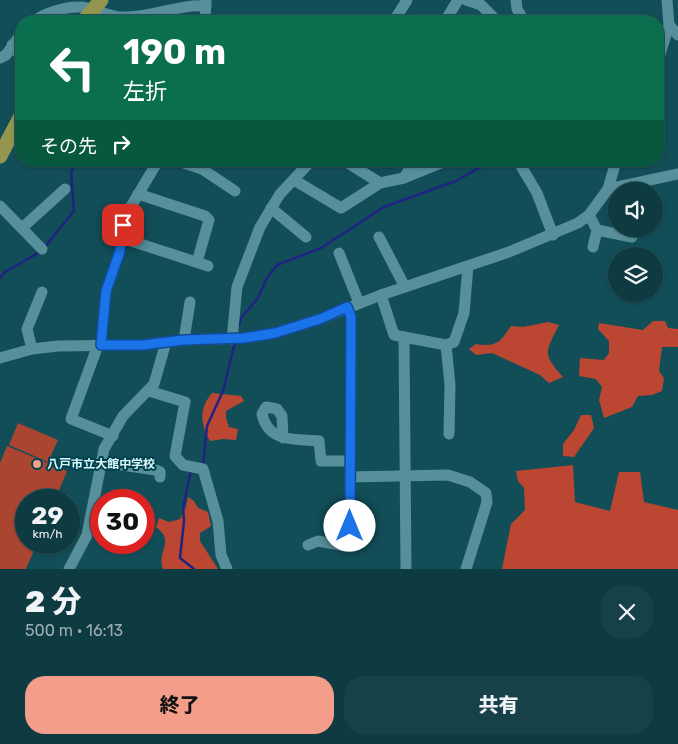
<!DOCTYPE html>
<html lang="ja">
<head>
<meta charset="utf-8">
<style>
  body { margin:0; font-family:Rubik,"Noto Sans JP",sans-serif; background:#174149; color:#f1f3f6; height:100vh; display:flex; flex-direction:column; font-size:19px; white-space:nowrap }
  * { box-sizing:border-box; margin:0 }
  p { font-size:16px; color:#9badb2 }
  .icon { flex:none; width:28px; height:28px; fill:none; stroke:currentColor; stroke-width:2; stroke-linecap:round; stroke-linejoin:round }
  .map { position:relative; height:569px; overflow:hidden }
  .details { display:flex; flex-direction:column; background:#0e3a42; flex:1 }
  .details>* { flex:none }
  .top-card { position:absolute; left:15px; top:15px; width:649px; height:152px; border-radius:20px; box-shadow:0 1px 4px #0004,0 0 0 1px #2e545b; background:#0b6e4f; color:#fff; overflow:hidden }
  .fabs { position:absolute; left:608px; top:182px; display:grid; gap:10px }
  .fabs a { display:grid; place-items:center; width:55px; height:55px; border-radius:50%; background:#0e3a42; box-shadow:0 1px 4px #0004,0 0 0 1px #2e545b; font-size:25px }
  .speed { position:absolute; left:15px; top:489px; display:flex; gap:10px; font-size:25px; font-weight:700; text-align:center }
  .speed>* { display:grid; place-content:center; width:65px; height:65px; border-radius:50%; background:#0e3a42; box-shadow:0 1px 4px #0004,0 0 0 1px #2e545b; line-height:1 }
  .speed small { font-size:12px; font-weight:400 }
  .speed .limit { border:8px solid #d22; background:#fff; color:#111 }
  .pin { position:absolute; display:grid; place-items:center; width:42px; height:42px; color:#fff; margin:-21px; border-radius:10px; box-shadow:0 2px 8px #0006 }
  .me { position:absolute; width:55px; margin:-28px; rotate:0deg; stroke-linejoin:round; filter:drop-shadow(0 0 4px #0008) }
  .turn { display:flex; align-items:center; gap:18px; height:105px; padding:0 25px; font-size:22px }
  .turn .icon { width:65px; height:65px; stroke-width:2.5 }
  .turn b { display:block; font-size:35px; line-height:42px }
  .then { display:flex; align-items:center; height:48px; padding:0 25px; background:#0003; gap:10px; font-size:19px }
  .round { display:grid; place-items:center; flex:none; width:52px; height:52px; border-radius:20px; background:#174149 }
  .overview { display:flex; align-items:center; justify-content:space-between; height:85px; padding:0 25px }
  h1 { font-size:30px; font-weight:800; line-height:38px }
  .button { display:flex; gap:10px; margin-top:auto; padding:10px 25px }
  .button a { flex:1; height:58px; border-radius:20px; background:#f49d8b; color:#111; font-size:20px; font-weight:800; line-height:58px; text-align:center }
  .button a+a { background:#174149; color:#f1f3f6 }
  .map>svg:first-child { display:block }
</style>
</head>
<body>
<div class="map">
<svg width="678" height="569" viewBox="0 0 678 569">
  <rect width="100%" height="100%" fill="#124e58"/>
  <g fill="#aa4532">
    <polygon points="18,423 58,440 48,462 9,445"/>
    <polygon points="7,446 67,471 55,500 26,500 26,542 37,543 26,569 0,569 0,463"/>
  </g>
  <g fill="#bb4732">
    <polygon points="653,321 665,321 668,328 678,329 678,347 662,347 659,371 664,378 662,391 652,395 638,396 632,407 604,418 599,400 602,387 596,379 579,376 580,358 604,360 609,353 609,341 598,329 599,323 643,330"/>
    <path d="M548,322L559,325C545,353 542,353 563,377L549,383L540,375L492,353L476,355L469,349L476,344C496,347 500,343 511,326L523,327Z"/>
    <path d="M212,393L241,396L244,401L226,411V418L229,427L238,429L236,440L223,439L210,441C200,424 199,408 212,393Z"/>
    <polygon points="581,415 591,415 594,428 574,457 563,456 563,444 574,430"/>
    <polygon points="573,465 575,502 610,511 619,472 640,472 644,502 678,510 678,569 502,569 511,524 525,510 524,488 518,481 516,471"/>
    <path d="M188,497L194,501L198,508L208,512L211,526L200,533V541L218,569H163C156,551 176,542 156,527L159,518L169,522L180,519L186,507Z"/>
  </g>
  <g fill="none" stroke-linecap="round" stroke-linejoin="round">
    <g stroke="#1f2381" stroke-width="2.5">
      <polyline points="44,248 74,211 71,173 76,161"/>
      <polyline points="0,278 5,272 40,252"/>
      <polyline points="239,325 241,318 258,298 267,278 277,265 321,248 384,207 456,181 491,161"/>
      <polyline points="203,465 207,426 223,391 235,342"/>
      <polyline points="191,471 183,507 184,521 180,558 194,569"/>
    </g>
    <g stroke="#578f9a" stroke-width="11">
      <polyline points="466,0 481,5 497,21"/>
      <polyline points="516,0 517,9 524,21"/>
      <path d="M34,21C45,13 64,7 78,7C92,6 107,17 122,17C152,18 177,4 206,6"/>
      <polyline points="205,21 206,1"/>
      <polyline points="394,21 407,0"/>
      <polyline points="445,21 458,0"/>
      <polyline points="669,25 678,35"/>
      <polyline points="12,45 21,57"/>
      <polyline points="0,58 6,55 21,34"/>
      <polyline points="658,61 669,25 667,0"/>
      <polyline points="178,161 202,169 235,191"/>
      <polyline points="345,161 380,183"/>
      <polyline points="518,161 537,193 553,235"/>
      <polyline points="404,178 414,161"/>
      <polyline points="294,180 341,208 380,183 404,178 446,161"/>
      <polyline points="608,189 678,174"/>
      <polyline points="138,194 205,216 209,220 197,262"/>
      <polyline points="0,206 42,249"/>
      <polyline points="271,208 306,237"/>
      <polyline points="589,215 597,230 593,247"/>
      <polyline points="22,228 65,189"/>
      <polyline points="597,230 632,237"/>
      <polyline points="379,237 405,287"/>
      <polyline points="122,238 208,266"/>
      <polyline points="339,253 359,303"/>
      <polyline points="381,295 394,335 404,337 406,569"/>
      <polyline points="404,337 446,345 454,342 464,313 468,266"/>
      <polyline points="232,339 237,287 260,227 280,194 311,161"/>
      <polyline points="184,340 190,302"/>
      <polyline points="98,345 71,419 113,436"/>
      <polyline points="101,345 106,291 120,251 123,225 130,208 158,161"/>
      <polyline points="446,345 450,385 449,434"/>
      <polyline points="32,349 27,329 42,292"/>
      <polyline points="0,358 32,349 58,346 141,345 184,340 244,338 275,333 320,319 381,295 509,252 578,223 589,215 608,189 616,161"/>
      <polyline points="149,391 185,402 175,456 183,465 203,469 218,521 221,555 227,569"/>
      <path d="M283,438L282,416L277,409L266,407L262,414C268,443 296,439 319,441L321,461H350"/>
      <polyline points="101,462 156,470 160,472 160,477"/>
      <polyline points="350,477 448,475 470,482 486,493 487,502 466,569"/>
      <polyline points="308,545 318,541 345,546 350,539 351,317 347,307"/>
      <polyline points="69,569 87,535 104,449 123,416 154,384 166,342"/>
    </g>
    <g stroke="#94964f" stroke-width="15">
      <polyline points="84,21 101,0"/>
      <polyline points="0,156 21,116"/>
    </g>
  </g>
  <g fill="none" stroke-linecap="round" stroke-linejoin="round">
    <defs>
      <polyline id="route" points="123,225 120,251 106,291 101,345 142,345 184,340 244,338 275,333 320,319 347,307 351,317 350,526"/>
    </defs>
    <use href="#route" stroke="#114b97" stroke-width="12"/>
    <use href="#route" stroke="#1a73e8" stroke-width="9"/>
  </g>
  <circle fill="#f49d8b" stroke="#01434d" stroke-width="2" cx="37" cy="464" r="5"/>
  <g text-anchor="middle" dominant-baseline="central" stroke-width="4" stroke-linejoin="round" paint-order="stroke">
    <g font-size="12" font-weight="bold" fill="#dcf8fe" stroke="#01434d" text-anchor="start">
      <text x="47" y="464">八戸市立大館中学校</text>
    </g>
  </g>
</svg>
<div class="fabs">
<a><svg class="icon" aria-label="sound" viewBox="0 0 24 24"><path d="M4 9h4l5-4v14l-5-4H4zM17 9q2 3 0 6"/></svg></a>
<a><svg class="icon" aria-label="layers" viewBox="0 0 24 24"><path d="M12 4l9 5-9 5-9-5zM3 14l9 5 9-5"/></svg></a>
</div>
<div class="speed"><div>29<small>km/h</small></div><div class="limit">30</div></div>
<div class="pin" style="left:123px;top:225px;background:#d93025"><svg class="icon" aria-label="arrive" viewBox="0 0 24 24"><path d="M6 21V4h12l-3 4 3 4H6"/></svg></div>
<svg class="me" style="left:350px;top:526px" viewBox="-20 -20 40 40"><circle r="19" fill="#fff"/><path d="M0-13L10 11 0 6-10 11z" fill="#1a73e8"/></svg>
<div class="top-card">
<div class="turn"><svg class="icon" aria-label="left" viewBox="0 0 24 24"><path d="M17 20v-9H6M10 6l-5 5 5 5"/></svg><div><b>190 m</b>左折</div></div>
<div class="then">その先<svg class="icon" aria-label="right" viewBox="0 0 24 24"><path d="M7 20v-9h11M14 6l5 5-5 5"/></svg></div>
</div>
</div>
<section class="details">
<div class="overview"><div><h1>2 分</h1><p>500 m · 16:13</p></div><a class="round"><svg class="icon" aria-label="close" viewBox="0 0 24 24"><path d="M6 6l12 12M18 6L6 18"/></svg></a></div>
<div class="button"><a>終了</a><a>共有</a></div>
</section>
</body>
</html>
